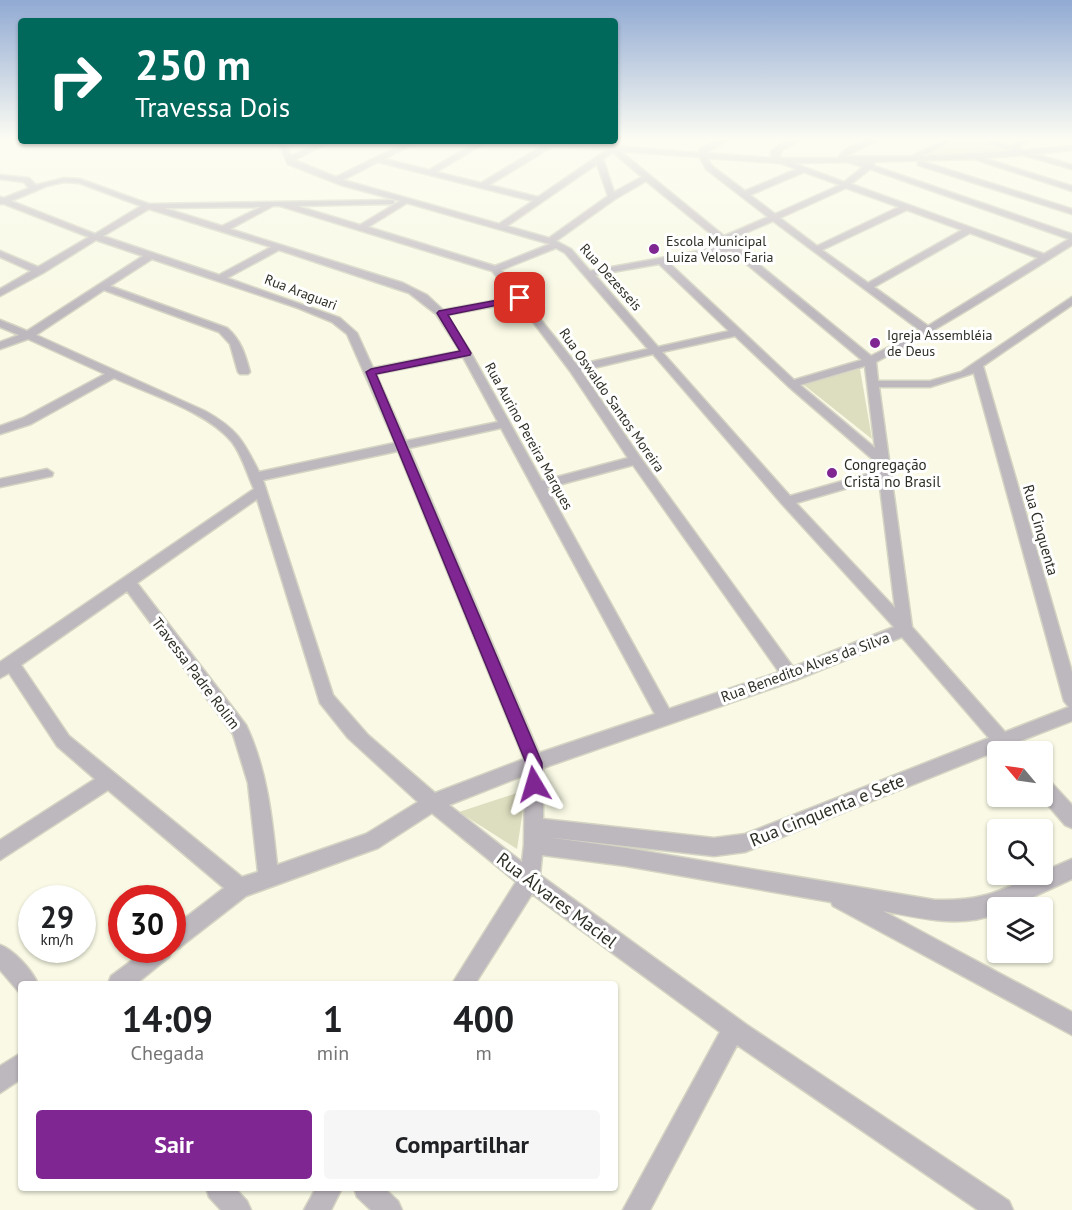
<!DOCTYPE html>
<html lang="pt">
<head>
<meta charset="utf-8">
<style>
  body { margin:0; font-family:"PT Sans",sans-serif; background:#f6f6f6; color:#202124; height:100vh; display:flex; flex-direction:column; font-size:22px; white-space:nowrap }
  * { box-sizing:border-box; margin:0 }
  p { font-size:20px; color:#757577 }
  .icon { flex:none; width:33px; height:33px; fill:none; stroke:currentColor; stroke-width:2; stroke-linecap:round; stroke-linejoin:round }
  .map { position:relative; flex:1; overflow:hidden }
  .side { position:absolute; left:18px; top:981px; width:600px; height:210px; display:flex; flex-direction:column; background:#fff; border-radius:6px; box-shadow:0 2px 4px #0004 }
  .side>* { flex:none }
  .top-card { position:absolute; left:18px; top:18px; width:600px; height:126px; border-radius:6px; box-shadow:0 2px 4px #0004; background:#00695c; color:#fff; overflow:hidden }
  .needle { width:39px; rotate:299deg }
  .fabs { position:absolute; left:987px; top:741px; display:grid; gap:12px }
  .fabs a { display:grid; place-items:center; width:66px; height:66px; border-radius:6px; background:#fff; box-shadow:0 2px 4px #0004; font-size:30px }
  .speed { position:absolute; left:18px; top:885px; display:flex; gap:12px; font-size:30px; font-weight:700; text-align:center }
  .speed>* { display:grid; place-content:center; width:78px; height:78px; border-radius:50%; background:#fff; box-shadow:0 2px 4px #0004; line-height:1 }
  .speed small { font-size:15px; font-weight:400 }
  .speed .limit { border:9px solid #d22; background:#fff; color:#111 }
  .pin { position:absolute; display:grid; place-items:center; width:51px; height:51px; color:#fff; margin:-26px; border-radius:12px; box-shadow:0 3px 9px #0006 }
  .me { position:absolute; width:66px; margin:-33px; rotate:353deg; stroke-linejoin:round; filter:drop-shadow(0 0 4px #0008) }
  .turn { display:flex; align-items:center; gap:21px; height:126px; padding:0 18px; font-size:27px }
  .turn .icon { width:78px; height:78px; stroke-width:2.5 }
  .turn b { display:block; font-size:42px; line-height:51px }
  .eta { display:flex; justify-content:space-evenly; align-items:center; height:102px; text-align:center }
  .eta b { font-size:36px; font-weight:600; line-height:42px }
  .button { display:flex; gap:12px; margin-top:auto; padding:12px 18px }
  .button a { flex:1; height:69px; border-radius:6px; background:#802693; color:#fff; font-size:24px; font-weight:600; line-height:69px; text-align:center }
  .button a+a { background:#f6f6f6; color:#202124 }
  .map>svg:first-child { display:block }
</style>
</head>
<body>
<div class="map">
<svg width="1072" height="1210" viewBox="0 0 1072 1210">
  <rect width="100%" height="100%" fill="#f9f9e5"/>
  <g fill="#ddddbf">
    <polygon points="961,139 970,139 1009,151 923,157"/>
    <polygon points="860,369 872,439 804,385"/>
    <polygon points="526,790 517,849 459,812"/>
  </g>
  <g fill="none" stroke-linecap="round" stroke-linejoin="round">
    <defs>
      <g id="minor">
        <path d="M720,139H729L706,153L771,158V152C779,143 791,139 803,139L782,150L779,158H838C845,145 866,139 880,139L846,156H912L946,139H955L923,156L1012,151L976,139H987L1010,146L1024,139H1033L1017,148L1024,150L1072,146V150L1035,154L1072,165V169L1023,155L983,158L1072,186V191L974,159L861,162H875L874,166L1072,234V245C1008,285 943,327 876,362L878,381H930L961,372L1072,297V305L983,366L1072,672V721L1015,743L1021,752L999,750L745,852L714,856L546,837L626,848L935,900C981,901 996,893 1037,874H1042V872L1072,859V879L1009,908H998V913C961,929 920,918 883,911L1072,1012V1035L833,906L831,902L626,866L542,855L540,875L747,1025L1009,1201L1013,1210H978L737,1045L650,1210H623L720,1032L532,894L475,984H452L516,882L432,813L378,848L246,896L179,948L172,951L169,957L136,984H108L111,976L146,950H172V928L224,888L108,790L0,860V840L95,779L57,746L9,673L0,678V662L254,489C247,474 242,455 232,442C208,412 149,394 114,378L31,424L0,434V426L23,418L105,374L28,339L0,349V342L19,335L0,327V320L27,331L143,256L96,240L43,273L0,296V289L31,271L0,257V251L38,267L89,237L4,204H0V197L4,198L29,188L24,182L0,179V175L29,178L36,185L64,178L80,179L149,204L394,200V204H391L297,206L360,225L400,201L341,185L288,164L280,146H286L291,156L322,141H332L294,160L336,177L409,141H419L384,159L429,170L479,141H488L436,172L481,183L544,145L514,141H554L699,153L700,148ZM553,146L607,150L538,197L489,185ZM620,151L700,157L706,169L768,217L724,236ZM613,152L642,177L614,192L603,159ZM707,158L780,163L797,169L745,191L712,166ZM378,162L533,201L499,224L343,180ZM848,162L863,167L844,182L793,163ZM597,164L608,196L549,238L507,226ZM870,169L1069,239L1044,254L851,184ZM804,172L840,185L775,214L750,195ZM646,181L726,246L590,271L571,249L556,241L615,199ZM64,182L79,183L141,206L95,234L11,201L47,186ZM846,188L899,207L817,246L780,218ZM407,203L550,244L495,266L368,227ZM273,206H280L492,271L514,297L443,310L427,295L403,283L230,229ZM261,207L222,226L164,208ZM149,209L271,247L219,275L103,236ZM907,210L962,230L868,283L822,250ZM773,221L921,331L871,356L729,240ZM970,233L1038,258L928,326L874,287ZM556,248L565,253L648,349L577,365L501,270ZM279,250L409,293L436,314L460,351L373,368L357,333L340,318L227,278ZM731,251L862,360L794,380L668,262ZM152,259L298,308L332,322L347,334L395,443L259,472C243,440 237,429 205,411L36,335L104,290L219,332L230,344L238,372L240,374H248L250,372C245,354 241,340 227,328L110,286ZM659,264L729,331L658,347L595,275ZM518,302L570,371L628,458L542,481L471,353L447,315ZM735,336L788,386L877,463L878,471L790,496L662,352ZM653,354L782,504L894,627L793,667L640,457L581,371ZM463,357L498,422L406,441L376,374ZM865,366L875,448L800,385ZM974,373L1064,701L1069,707L1005,732L912,627L879,387H930ZM501,428L655,714L539,753L409,448ZM398,451L524,759L435,793L368,735L333,695L263,480ZM633,465L779,672L669,709L547,488ZM879,479L895,608L796,503ZM257,499L320,703L348,738L418,802L366,834L277,865C272,817 267,769 246,725L137,583ZM127,591L233,734L248,783L258,872L242,877L69,736L21,665ZM902,637L989,738L745,834L714,838L543,819V768L796,680ZM525,775L524,845L522,862L449,805Z"/>
        <polygon points="921,161 1072,209 1072,214 918,165 918,161"/>
        <polygon points="47,469 53,473 52,476 0,487 0,479"/>
        <polygon points="1042,777 1048,779 1072,805 1072,828 1065,825 1040,796 1042,796"/>
        <path d="M0,945C14,950 32,970 38,984H21L19,992L0,970Z"/>
        <polygon points="21,1053 21,1079 0,1093 0,1066"/>
        <polygon points="206,1188 235,1188 247,1201 251,1210 221,1210 209,1197"/>
        <polygon points="316,1188 342,1188 331,1210 304,1210"/>
        <polygon points="354,1188 384,1188 398,1201 402,1210 371,1210 357,1197"/>
      </g>
    </defs>
    <use href="#minor" stroke="#d4d4c3" stroke-width="3"/>
    <use href="#minor" fill="#bdb7be" fill-rule="evenodd"/>
  </g>
  <linearGradient id="sky" x2="0" y2="1"><stop stop-color="#91aad3"/><stop offset="0.45" stop-color="#fcfcf3"/><stop offset="1" stop-color="#fcfcf3" stop-opacity="0"/></linearGradient>
  <rect width="1072" height="309" fill="url(#sky)"/>
  <polygon fill="#802693" stroke="#531960" stroke-width="1.5" points="520,296 525,298 523,300 448,315 471,353 470,355 376,374 542,763 542,784 540,790 534,792 528,790 526,784 526,763 366,372 371,369 460,351 437,313 439,311"/>
  <g fill="#802693" stroke="#fff" stroke-width="2">
    <circle cx="654" cy="249" r="6"/>
    <circle cx="875" cy="343" r="6"/>
    <circle cx="832" cy="473" r="6"/>
  </g>
  <g text-anchor="middle" dominant-baseline="central" stroke-width="6" stroke-linejoin="round" paint-order="stroke">
    <g font-size="14" fill="#2e2e26" stroke="#fff" text-anchor="start">
      <text x="666" y="241">Escola Municipal<tspan x="666" dy="16">Luiza Veloso Faria</tspan></text>
      <text x="887" y="335">Igreja Assembléia<tspan x="887" dy="16">de Deus</tspan></text>
    </g>
    <g font-size="14" fill="#2e2e26" stroke="#fff">
      <text transform="translate(611 277) rotate(48)">Rua Dezesseis</text>
      <text transform="translate(301 292) rotate(21)">Rua Araguari</text>
      <text transform="translate(612 400) rotate(55)">Rua Oswaldo Santos Moreira</text>
      <text transform="translate(529 436) rotate(61)">Rua Aurino Pereira Marques</text>
    </g>
    <g font-size="15" fill="#2e2e26" stroke="#fff" text-anchor="start">
      <text x="844" y="464">Congregação<tspan x="844" dy="17">Cristã no Brasil</tspan></text>
    </g>
    <g font-size="15" fill="#2e2e26" stroke="#fff">
      <text transform="translate(1041 530) rotate(74)">Rua Cinquenta</text>
      <text transform="translate(805 667) rotate(-20)">Rua Benedito Alves da Silva</text>
      <text transform="translate(196 673) rotate(53)">Travessa Padre Rolim</text>
    </g>
    <g font-size="18" fill="#2e2e26" stroke="#fff">
      <text transform="translate(827 810) rotate(-22)">Rua Cinquenta e Sete</text>
      <text transform="translate(557 900) rotate(37)">Rua Álvares Maciel</text>
    </g>
  </g>
</svg>
<div class="fabs">
<a><svg class="needle" viewBox="-14 -14 28 28"><path d="M0-13l5 13h-10z" fill="#e53935"/><path d="M0 13l5-13h-10z" fill="#757577"/></svg></a>
<a><svg class="icon" aria-label="search" viewBox="0 0 24 24"><circle cx="10" cy="10" r="6"/><path d="M15 15l6 6"/></svg></a>
<a><svg class="icon" aria-label="layers" viewBox="0 0 24 24"><path d="M12 4l9 5-9 5-9-5zM3 14l9 5 9-5"/></svg></a>
</div>
<div class="speed"><div>29<small>km/h</small></div><div class="limit">30</div></div>
<div class="pin" style="left:520px;top:298px;background:#d93025"><svg class="icon" aria-label="arrive" viewBox="0 0 24 24"><path d="M6 21V4h12l-3 4 3 4H6"/></svg></div>
<svg class="me" style="left:534px;top:784px" viewBox="-20 -20 40 40"><path d="M0-17L14 15 0 8-14 15z" fill="#802693" stroke="#fff" stroke-width="4"/></svg>
<div class="top-card">
<div class="turn"><svg class="icon" aria-label="right" viewBox="0 0 24 24"><path d="M7 20v-9h11M14 6l5 5-5 5"/></svg><div><b>250 m</b>Travessa Dois</div></div>
</div>
<section class="side">
<div class="eta">
<div><b>14:09</b><p>Chegada</p></div>
<div><b>1</b><p>min</p></div>
<div><b>400</b><p>m</p></div>
</div>
<div class="button"><a>Sair</a><a>Compartilhar</a></div>
</section>
</div>
</body>
</html>
